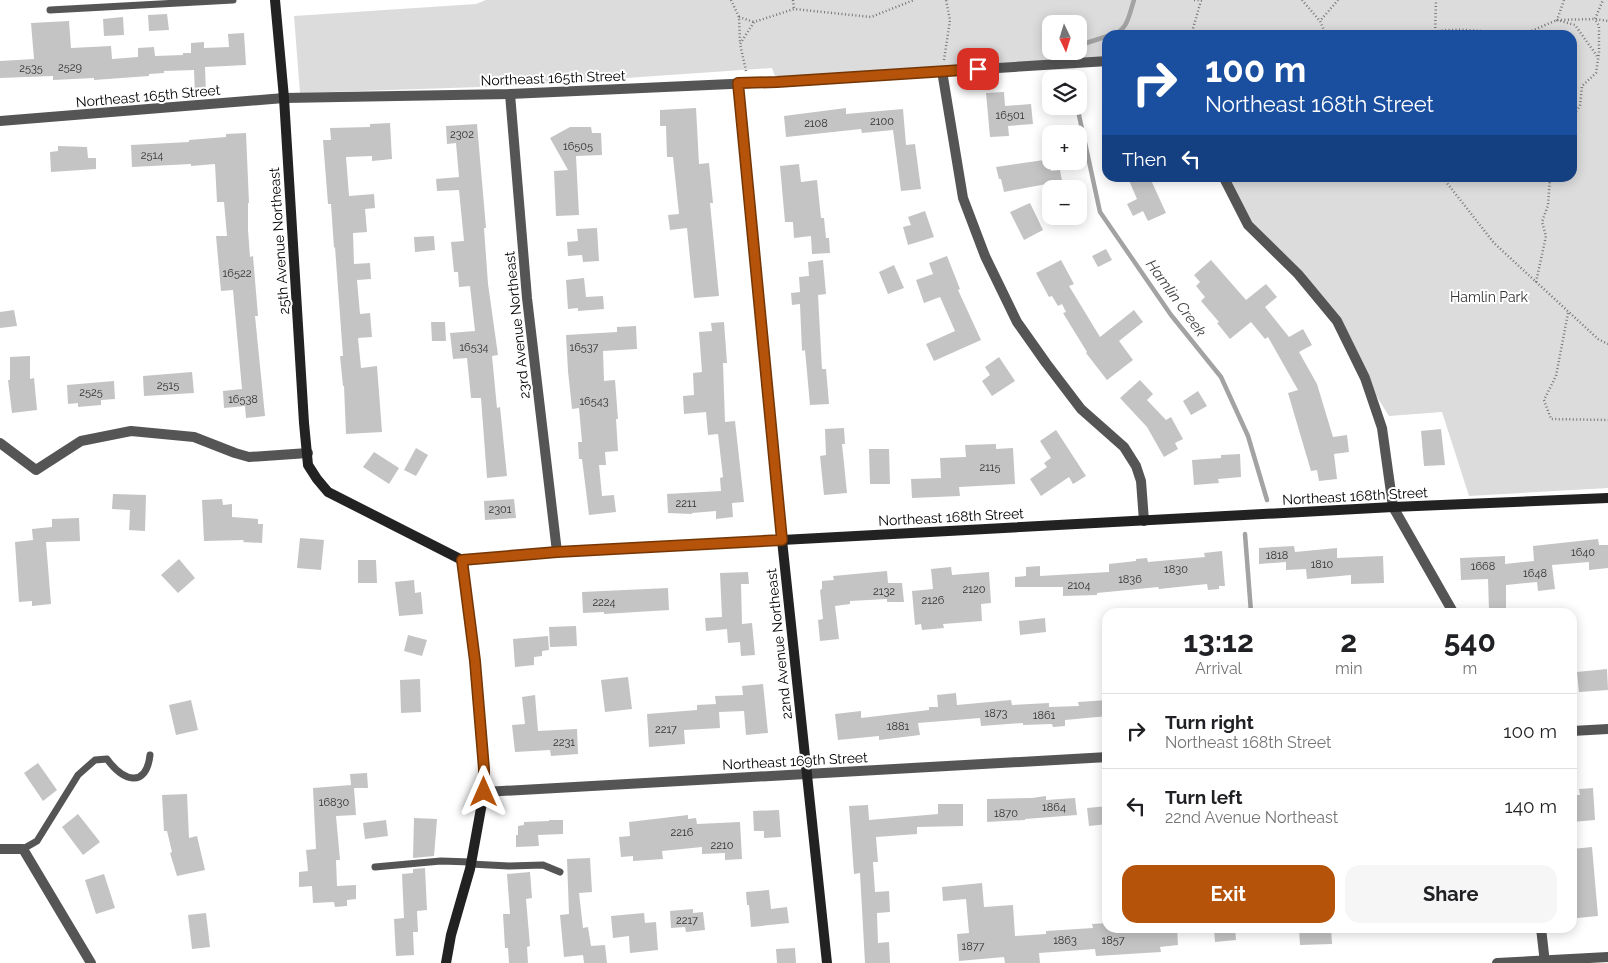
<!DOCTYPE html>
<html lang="en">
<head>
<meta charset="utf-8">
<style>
  body { margin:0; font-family:Raleway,sans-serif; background:#f6f6f6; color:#202124; height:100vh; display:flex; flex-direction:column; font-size:19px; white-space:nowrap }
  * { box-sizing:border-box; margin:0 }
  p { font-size:16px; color:#757577 }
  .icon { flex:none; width:28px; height:28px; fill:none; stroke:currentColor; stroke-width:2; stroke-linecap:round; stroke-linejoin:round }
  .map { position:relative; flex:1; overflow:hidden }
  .drawer { position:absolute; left:1102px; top:608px; width:475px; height:325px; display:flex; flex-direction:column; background:#fff; border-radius:15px; box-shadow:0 2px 12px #0003 }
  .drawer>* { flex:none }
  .guide { position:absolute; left:1102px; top:30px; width:475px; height:152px; border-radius:15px; box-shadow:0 2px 12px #0003; background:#1a4fa0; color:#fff; overflow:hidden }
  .needle { width:32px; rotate:176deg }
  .buttons { position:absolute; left:1042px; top:15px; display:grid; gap:10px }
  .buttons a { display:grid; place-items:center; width:45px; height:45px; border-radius:10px; background:#fff; box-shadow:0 2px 12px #0003; font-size:25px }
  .pin { position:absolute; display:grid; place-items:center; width:42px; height:42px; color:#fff; margin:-21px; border-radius:10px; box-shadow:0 2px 8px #0006 }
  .me { position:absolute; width:55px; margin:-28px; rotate:0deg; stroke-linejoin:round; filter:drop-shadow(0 0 4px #0008) }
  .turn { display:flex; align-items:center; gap:18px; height:105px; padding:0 20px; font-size:22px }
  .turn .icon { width:65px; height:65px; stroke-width:2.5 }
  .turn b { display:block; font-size:35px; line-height:42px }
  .then { display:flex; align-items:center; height:48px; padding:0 20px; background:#0003; gap:10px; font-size:19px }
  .eta { display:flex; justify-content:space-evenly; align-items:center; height:85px; text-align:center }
  .eta b { font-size:30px; font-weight:700; line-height:35px }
  .cta { display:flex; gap:10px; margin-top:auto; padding:10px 20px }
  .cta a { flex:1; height:58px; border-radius:15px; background:#b45309; color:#fff; font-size:20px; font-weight:700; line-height:58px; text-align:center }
  .cta a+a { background:#f6f6f6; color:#202124 }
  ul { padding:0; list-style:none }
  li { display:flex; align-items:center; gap:15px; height:75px; padding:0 20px; border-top:1px solid #e0e0e0 }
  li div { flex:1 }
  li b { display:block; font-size:19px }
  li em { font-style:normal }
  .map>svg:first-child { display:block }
</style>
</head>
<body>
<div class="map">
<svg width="1608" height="963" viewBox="0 0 1608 963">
  <rect width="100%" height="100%" fill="#fff"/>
  <path fill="#dcdcdc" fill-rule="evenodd" d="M486,0H1608V488L1469,496L1442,412L1389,416L1372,389L1337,321L1248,225L1223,178H1572V35H1108L1107,61L777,82L772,68L510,86L300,93L294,16L476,4ZM1051,24H1079V51H1051Z"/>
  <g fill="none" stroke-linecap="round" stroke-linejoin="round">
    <g stroke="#a3a3a3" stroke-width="4.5">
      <path d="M1112,35C1128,30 1129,15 1134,0"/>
      <polyline points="1080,45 1108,36"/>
      <polyline points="1070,75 1071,79"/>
      <polyline points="1077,106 1100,212 1171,315 1221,377 1248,436 1267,500"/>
      <polyline points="1245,534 1251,612"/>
    </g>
  </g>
  <g fill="#c4c4c4">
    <polygon points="167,14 169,30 149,31 148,15"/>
    <polygon points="123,17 124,35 104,36 103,19"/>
    <polygon points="69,21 71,48 111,46 112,59 138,57 138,48 154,47 155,56 183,55 183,53 191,53 191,43 204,42 204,48 229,47 228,34 244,33 246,65 205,67 206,94 195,95 194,70 164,71 164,73 149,74 149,76 94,80 94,78 53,80 53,76 0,78 0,61 34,59 31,23"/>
    <polygon points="1004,92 1005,106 1031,104 1033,124 1008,126 1009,136 990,137 986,93"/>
    <polygon points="696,108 699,164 709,163 713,203 710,203 719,296 694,298 687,228 670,230 668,215 679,214 673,157 667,157 666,126 660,126 660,110"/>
    <polygon points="846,108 846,114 903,109 906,145 915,144 921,189 901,191 893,130 862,133 861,129 786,137 784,116"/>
    <polygon points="390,123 392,159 372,161 372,156 346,157 349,196 374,194 375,208 365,209 367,232 353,233 354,264 370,263 371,279 357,280 360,314 370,313 372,337 358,338 361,368 377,366 382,432 346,434 344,386 343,386 340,356 343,356 335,247 334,248 331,204 328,204 323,140 331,140 330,128 370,127 370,124"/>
    <polygon points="477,124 486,228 484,228 488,284 498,355 492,356 497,408 500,407 507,476 487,478 481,398 471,398 467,358 453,359 450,333 475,331 470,286 459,287 458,272 454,272 451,242 464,241 459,190 437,191 436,179 459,177 456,143 447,144 446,126"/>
    <polygon points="570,127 591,127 592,133 601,133 602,155 576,156 579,215 556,216 554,171 568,170 550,138"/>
    <polygon points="246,133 249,203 248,203 248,230 250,257 253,256 258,316 255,316 265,416 246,418 245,406 224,408 223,391 242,389 233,290 221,291 216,236 227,236 224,202 217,202 215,164 191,166 191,164 132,167 131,145 189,142 189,140 226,137 226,134"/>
    <polygon points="58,146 87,147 88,158 96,158 96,169 51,172 50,152 58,151"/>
    <polygon points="1051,159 1051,171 1060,170 1062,181 1004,192 1001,179 999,179 996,167"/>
    <polygon points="799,164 801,182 817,180 821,218 824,218 826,238 829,238 830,253 812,254 811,236 794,238 793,222 785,222 780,166"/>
    <polygon points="1128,178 1150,178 1166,213 1148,221 1143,211 1133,216 1127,204 1137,199"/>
    <polygon points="1030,203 1043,230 1024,240 1010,212"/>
    <polygon points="925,211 934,237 908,245 903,227 911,225 908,217"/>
    <polygon points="597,228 599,261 583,262 582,255 568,256 567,242 578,241 577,229"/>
    <polygon points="434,236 435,250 415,252 414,237"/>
    <polygon points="1106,249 1112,260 1098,267 1092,256"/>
    <polygon points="947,256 960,289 958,290 981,340 934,361 926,344 955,331 940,297 924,303 916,280 933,274 929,263"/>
    <polygon points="823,260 826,294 818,295 822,369 826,369 829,404 810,405 805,350 802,351 800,304 792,305 791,293 800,292 799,277 809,276 808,262"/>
    <polygon points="1061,260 1074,284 1069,286 1100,337 1134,310 1143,322 1119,341 1133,360 1107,380 1086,353 1087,352 1063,313 1066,312 1062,304 1058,306 1052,296 1049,297 1036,273"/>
    <polygon points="1211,260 1246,300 1266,284 1277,297 1265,307 1289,337 1303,329 1312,345 1299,352 1317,384 1333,437 1347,435 1349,452 1334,454 1337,479 1319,481 1317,470 1311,471 1288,393 1298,390 1268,337 1265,339 1251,322 1230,339 1217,323 1219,322 1201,301 1205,297 1196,286 1200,282 1194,275"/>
    <polygon points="894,265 904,288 888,294 879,272"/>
    <polygon points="584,278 586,297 603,296 604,309 578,311 578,308 568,309 566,280"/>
    <polygon points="14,310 17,326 0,328 0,312"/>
    <polygon points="431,322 445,322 446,341 432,341"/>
    <polygon points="724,322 727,363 723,363 725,422 735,421 744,502 732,503 733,517 716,519 716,511 692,513 692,514 668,513 667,494 721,491 720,478 723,477 718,434 708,435 706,412 684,414 683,396 694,395 693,373 702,372 699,332 712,331 711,323"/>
    <polygon points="636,326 637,349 603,351 604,381 615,380 618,419 616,419 618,451 605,452 606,465 599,465 602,496 614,495 616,512 589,515 582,459 579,459 578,442 582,442 579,408 572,409 568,371 566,335 617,332 617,327"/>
    <polygon points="30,356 30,379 34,378 37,410 12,413 8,380 10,380 10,357"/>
    <polygon points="999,357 1015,381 992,396 982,381 990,375 985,367"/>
    <polygon points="192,372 194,393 144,396 143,376"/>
    <polygon points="1140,380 1153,394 1147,400 1166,420 1171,417 1183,439 1175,443 1178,449 1164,457 1147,427 1120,398"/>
    <polygon points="114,381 115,399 101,400 101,405 78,407 78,403 68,404 67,385"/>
    <polygon points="1198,391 1207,406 1191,415 1183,401"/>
    <polygon points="844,428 845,444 842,444 847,493 824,495 820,456 826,455 825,429"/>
    <polygon points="1441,429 1445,465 1424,466 1421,431"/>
    <polygon points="1056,430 1086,476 1073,484 1069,477 1041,496 1030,479 1047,467 1044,463 1051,458 1040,441"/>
    <polygon points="996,444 996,449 1013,448 1015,484 959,487 960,496 912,498 911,479 941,478 940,458 966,457 965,445"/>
    <polygon points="416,448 428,455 416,476 404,470"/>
    <polygon points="869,449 889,449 890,484 870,484"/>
    <polygon points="374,452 399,468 389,484 363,467"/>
    <polygon points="1240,454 1241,477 1218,479 1219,483 1194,485 1192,460 1221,458 1221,455"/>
    <polygon points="113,494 146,495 145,531 129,530 130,510 112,509"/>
    <polygon points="222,499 223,505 232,504 232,517 258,519 258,524 263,524 262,543 243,542 244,540 204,541 202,500"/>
    <polygon points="514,499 516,518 485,520 484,501"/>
    <polygon points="79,518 80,541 46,542 51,604 32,606 32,601 19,602 15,542 33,540 32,529 52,527 52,519"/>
    <polygon points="300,538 324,540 321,570 297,568"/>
    <polygon points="1598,539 1599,545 1608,545 1608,568 1589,570 1589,562 1552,565 1555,589 1538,591 1537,582 1506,585 1506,609 1489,610 1488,579 1461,580 1460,558 1505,556 1505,564 1534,561 1533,546"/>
    <polygon points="1294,546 1295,552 1337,548 1337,558 1383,556 1384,583 1351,584 1351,575 1307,579 1306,569 1286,570 1286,562 1259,564 1259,548"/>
    <polygon points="1222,551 1225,586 1219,586 1219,589 1208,590 1207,584 1159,589 1158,587 1097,593 1097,595 1063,596 1063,587 1015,587 1015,577 1026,576 1026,567 1040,566 1040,576 1109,572 1109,564 1136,561 1136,559 1147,558 1148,562 1205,557 1204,553"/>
    <polygon points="179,559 195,578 178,593 161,575"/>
    <polygon points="358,560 376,560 377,583 358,583"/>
    <polygon points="951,567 952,575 989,572 991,603 981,604 982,621 943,624 944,628 922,630 921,624 915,625 912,591 933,589 931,569"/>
    <polygon points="887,571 888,583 902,583 904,602 887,602 887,599 850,601 850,604 835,606 839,639 820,641 818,620 823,619 820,590 822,589 822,581 834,580 833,576"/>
    <polygon points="748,572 749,584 741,584 742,624 752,623 755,655 741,656 740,642 728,643 727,629 706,631 705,618 722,617 720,573"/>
    <polygon points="414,580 415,593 421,592 423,614 399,616 395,582"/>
    <polygon points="668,588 669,610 604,614 604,612 583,613 582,592"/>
    <polygon points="1045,618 1046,632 1020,635 1019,621"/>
    <polygon points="576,626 577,646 550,647 549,627"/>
    <polygon points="408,635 427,640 422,656 404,651"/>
    <polygon points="548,636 549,650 542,651 542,656 534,657 534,665 515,667 513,639"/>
    <polygon points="1607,669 1608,690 1579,692 1577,672"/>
    <polygon points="628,677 632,709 605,712 601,680"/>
    <polygon points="420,679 421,712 401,713 400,680"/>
    <polygon points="763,684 768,733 746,735 744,711 719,712 720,728 684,730 685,744 649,747 647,714 697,710 697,705 716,704 715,696 743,695 742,686"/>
    <polygon points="956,693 957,705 1011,700 1012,705 1049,703 1049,707 1079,706 1078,702 1108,700 1108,716 1065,720 1065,726 1053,727 1052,724 1023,725 1023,723 981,726 980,718 918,723 920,735 879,740 879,736 838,740 835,714 861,711 861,718 929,710 929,707 938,707 937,695"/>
    <polygon points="535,695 538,731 577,729 578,754 551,756 550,750 515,752 512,725 525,724 522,697"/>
    <polygon points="191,700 198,730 176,735 169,705"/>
    <polygon points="38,763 57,790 43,801 24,773"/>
    <polygon points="367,773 368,788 354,788 356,815 336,816 340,860 336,860 337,886 356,885 356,899 347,900 347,906 335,907 334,902 313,903 312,886 299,887 299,872 308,871 306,850 316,849 313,788 351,785 350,774"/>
    <polygon points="1593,788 1595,820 1572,822 1572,795 1580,795 1579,789"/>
    <polygon points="187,794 189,838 197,836 205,870 177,876 170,853 172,852 167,831 164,831 162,795"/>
    <polygon points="1046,796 1046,800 1075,798 1077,815 1025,819 1025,820 987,822 987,799 1032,798"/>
    <polygon points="938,804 963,804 963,826 917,827 917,834 876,837 878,862 873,862 875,892 889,891 890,912 877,913 878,943 889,942 890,963 865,963 860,873 854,874 849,806 868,805 869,820 938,814"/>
    <polygon points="1108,806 1108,824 1089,826 1087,808"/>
    <polygon points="779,810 781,837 764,838 764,831 754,831 753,811"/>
    <polygon points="78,814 100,842 83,855 62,827"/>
    <polygon points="688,815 688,819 696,818 697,824 740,822 742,859 725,860 725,853 702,854 702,847 662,851 663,859 633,861 633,856 621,857 619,837 630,836 629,822"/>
    <polygon points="414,818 437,819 434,856 413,858"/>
    <polygon points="386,820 388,836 365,839 363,823"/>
    <polygon points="549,820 563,820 563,834 538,835 539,846 516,847 516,835 518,835 518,826 524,825 524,822 549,821"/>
    <polygon points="1592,847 1598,916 1577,918 1575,894 1572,894 1572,849"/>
    <polygon points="590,858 592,892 579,893 583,928 588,927 591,946 605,945 607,963 584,963 583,955 564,957 560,915 569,914 567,859"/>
    <polygon points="425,868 427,910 417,911 418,932 413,932 414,955 396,956 394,919 404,918 402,874 413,873 413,869"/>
    <polygon points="530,872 532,898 526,899 530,946 527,947 528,963 509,963 508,948 505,948 503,914 510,914 507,874"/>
    <polygon points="104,874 115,908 96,914 85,880"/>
    <polygon points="982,883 984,907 1013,905 1015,936 1046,934 1046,931 1093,928 1092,924 1108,923 1108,928 1177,928 1178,945 1160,947 1161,952 1096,956 1095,949 1039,953 1040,963 1005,963 1004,957 959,961 957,934 969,933 966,899 943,901 942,887"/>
    <polygon points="769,890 771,909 787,907 789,923 751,927 749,905 747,905 746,892"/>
    <polygon points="693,909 693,913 703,912 705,930 686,932 685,927 671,928 670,911"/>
    <polygon points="206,913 210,947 192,949 188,915"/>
    <polygon points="644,913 645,923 656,922 658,950 630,953 629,936 613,938 611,916"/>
    <polygon points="1214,928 1235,928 1236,940 1215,942"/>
    <polygon points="1299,928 1331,928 1332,944 1300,945"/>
    <polygon points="795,948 796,963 777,963 776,949"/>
  </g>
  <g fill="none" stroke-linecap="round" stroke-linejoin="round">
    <g stroke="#777" stroke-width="2.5" stroke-dasharray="1 2.5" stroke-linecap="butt">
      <polyline points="731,0 739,17 740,42"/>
      <polyline points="793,0 794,9"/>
      <polyline points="1194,0 1202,0"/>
      <polyline points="1302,0 1320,21"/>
      <polyline points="1564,0 1557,20 1575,25 1597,56"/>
      <polyline points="739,17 754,22"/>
      <polyline points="1191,35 1201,1"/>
      <polyline points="1326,35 1320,21 1338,0"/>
      <path d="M1421,35C1454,25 1483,32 1517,35"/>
      <polyline points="1435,35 1436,0"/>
      <polyline points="1522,35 1557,20 1595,19 1608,21"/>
      <polyline points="944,60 950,20 946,0"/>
      <polyline points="746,71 740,44 754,22 794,9 871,17 914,0"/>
      <polyline points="1572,117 1580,106 1582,86 1596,73 1599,53 1599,26 1595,19 1603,0"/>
      <polyline points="1443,178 1494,243 1598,339 1608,344"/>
      <polyline points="1536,282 1546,236 1542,222 1548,205 1550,178"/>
      <polyline points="1568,313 1556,376 1544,400 1551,419 1608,420"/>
    </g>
    <g stroke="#555" stroke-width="7">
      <polyline points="50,10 233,0"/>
      <path d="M23,849L37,841L78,775L95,760L107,759C123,781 146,789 150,755"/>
      <polyline points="470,864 509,866 543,865 560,872"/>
      <polyline points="375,867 441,861 471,862"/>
    </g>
    <g stroke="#555" stroke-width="10">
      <polyline points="942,71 963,198 985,256 1017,322 1046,363 1081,409 1124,447 1136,466 1141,481 1144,521"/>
      <polyline points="738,83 782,540"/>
      <polyline points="510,94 527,298 557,552"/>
      <polyline points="0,121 284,98 510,94 777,82 1108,61"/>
      <polyline points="1224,178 1248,225 1298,274 1337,321 1365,378 1382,428 1393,507 1453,612"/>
      <polyline points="0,443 36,470 81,441 131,431 194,437 235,453 249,457 308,453"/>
      <polyline points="1572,731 1608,729"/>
      <polyline points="484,792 1108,757"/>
      <polyline points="0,849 23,849 91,963"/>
      <polyline points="1541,928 1545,963"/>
      <polyline points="1497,963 1608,957"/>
    </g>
    <g stroke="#222" stroke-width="10">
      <polyline points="275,0 284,98 304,423 308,465 317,479 328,492 462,560 557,552 782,540 1393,507 1608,498"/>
      <polyline points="782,540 827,963"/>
      <polyline points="446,963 451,935 470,869 484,792 484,769 475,661 462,560"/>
    </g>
  </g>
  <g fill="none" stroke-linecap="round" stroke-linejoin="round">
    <defs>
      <polyline id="route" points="484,792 484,769 475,661 462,560 557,552 782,540 738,83 777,82 978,69"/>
    </defs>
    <use href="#route" stroke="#753606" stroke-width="12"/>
    <use href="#route" stroke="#b45309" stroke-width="9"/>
  </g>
  <g text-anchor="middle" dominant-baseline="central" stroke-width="4" stroke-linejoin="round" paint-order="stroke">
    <g font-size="11" fill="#313131">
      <text x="70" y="67">2529</text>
      <text x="31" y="68">2535</text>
      <text x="1010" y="115">16501</text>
      <text x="882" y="121">2100</text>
      <text x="816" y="123">2108</text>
      <text x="462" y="134">2302</text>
      <text x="578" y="146">16505</text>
      <text x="152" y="155">2514</text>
      <text x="237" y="273">16522</text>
      <text x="474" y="347">16534</text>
      <text x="584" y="347">16537</text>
      <text x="168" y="385">2515</text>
      <text x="91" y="392">2525</text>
      <text x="243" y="399">16538</text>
      <text x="594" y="401">16543</text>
      <text x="990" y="467">2115</text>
      <text x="686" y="503">2211</text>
      <text x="500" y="509">2301</text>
      <text x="1583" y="552">1640</text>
      <text x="1277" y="555">1818</text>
      <text x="1322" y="564">1810</text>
      <text x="1483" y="566">1668</text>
      <text x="1176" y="569">1830</text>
      <text x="1535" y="573">1648</text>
      <text x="1130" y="579">1836</text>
      <text x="1079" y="585">2104</text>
      <text x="974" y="589">2120</text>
      <text x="884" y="591">2132</text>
      <text x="933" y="600">2126</text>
      <text x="604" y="602">2224</text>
      <text x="996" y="713">1873</text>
      <text x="1044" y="715">1861</text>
      <text x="898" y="726">1881</text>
      <text x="666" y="729">2217</text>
      <text x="564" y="742">2231</text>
      <text x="334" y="802">16830</text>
      <text x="1054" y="807">1864</text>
      <text x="1006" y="813">1870</text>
      <text x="682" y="832">2216</text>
      <text x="722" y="845">2210</text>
      <text x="687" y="920">2217</text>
      <text x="1065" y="940">1863</text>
      <text x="1113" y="940">1857</text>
      <text x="973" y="946">1877</text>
    </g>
    <g font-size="14" fill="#000" stroke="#fff">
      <text transform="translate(553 78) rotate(-2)">Northeast 165th Street</text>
      <text transform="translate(148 96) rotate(-5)">Northeast 165th Street</text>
      <text transform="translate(279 241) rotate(-94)">25th Avenue Northeast</text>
      <text transform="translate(517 325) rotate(-96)">23rd Avenue Northeast</text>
      <text transform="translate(1355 496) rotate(-3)">Northeast 168th Street</text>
      <text transform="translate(951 517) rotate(-3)">Northeast 168th Street</text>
      <text transform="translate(779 644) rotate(-96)">22nd Avenue Northeast</text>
      <text transform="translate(795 761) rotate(-3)">Northeast 169th Street</text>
    </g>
    <g font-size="14" fill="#333" stroke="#fff">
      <text x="1489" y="297">Hamlin Park</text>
    </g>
    <g font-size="15" font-style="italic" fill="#444" stroke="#fff">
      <text transform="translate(1176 298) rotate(54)">Hamlin Creek</text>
    </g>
  </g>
</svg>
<div class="buttons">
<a><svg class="needle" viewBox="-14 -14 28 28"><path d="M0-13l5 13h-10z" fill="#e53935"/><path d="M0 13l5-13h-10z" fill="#757577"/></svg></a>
<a><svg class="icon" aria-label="layers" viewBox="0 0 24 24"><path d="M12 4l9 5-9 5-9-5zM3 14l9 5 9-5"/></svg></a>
<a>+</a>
<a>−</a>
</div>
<div class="pin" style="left:978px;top:69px;background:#d93025"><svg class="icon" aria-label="arrive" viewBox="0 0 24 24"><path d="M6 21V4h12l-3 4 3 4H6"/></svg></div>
<svg class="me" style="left:484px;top:792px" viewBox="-20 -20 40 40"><path d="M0-17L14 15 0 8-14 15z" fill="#b45309" stroke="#fff" stroke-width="4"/></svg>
<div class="guide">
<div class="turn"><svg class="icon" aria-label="right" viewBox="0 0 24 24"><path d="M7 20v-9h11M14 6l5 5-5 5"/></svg><div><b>100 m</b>Northeast 168th Street</div></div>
<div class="then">Then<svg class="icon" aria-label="left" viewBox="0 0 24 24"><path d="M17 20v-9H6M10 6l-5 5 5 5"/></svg></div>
</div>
<section class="drawer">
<div class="eta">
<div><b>13:12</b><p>Arrival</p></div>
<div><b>2</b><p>min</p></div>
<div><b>540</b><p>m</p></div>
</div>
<ul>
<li><svg class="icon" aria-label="right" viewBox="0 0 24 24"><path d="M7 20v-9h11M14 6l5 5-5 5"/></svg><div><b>Turn right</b><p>Northeast 168th Street</p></div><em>100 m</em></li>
<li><svg class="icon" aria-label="left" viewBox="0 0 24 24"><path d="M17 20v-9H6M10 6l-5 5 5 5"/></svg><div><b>Turn left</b><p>22nd Avenue Northeast</p></div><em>140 m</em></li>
</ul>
<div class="cta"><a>Exit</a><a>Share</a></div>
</section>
</div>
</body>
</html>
